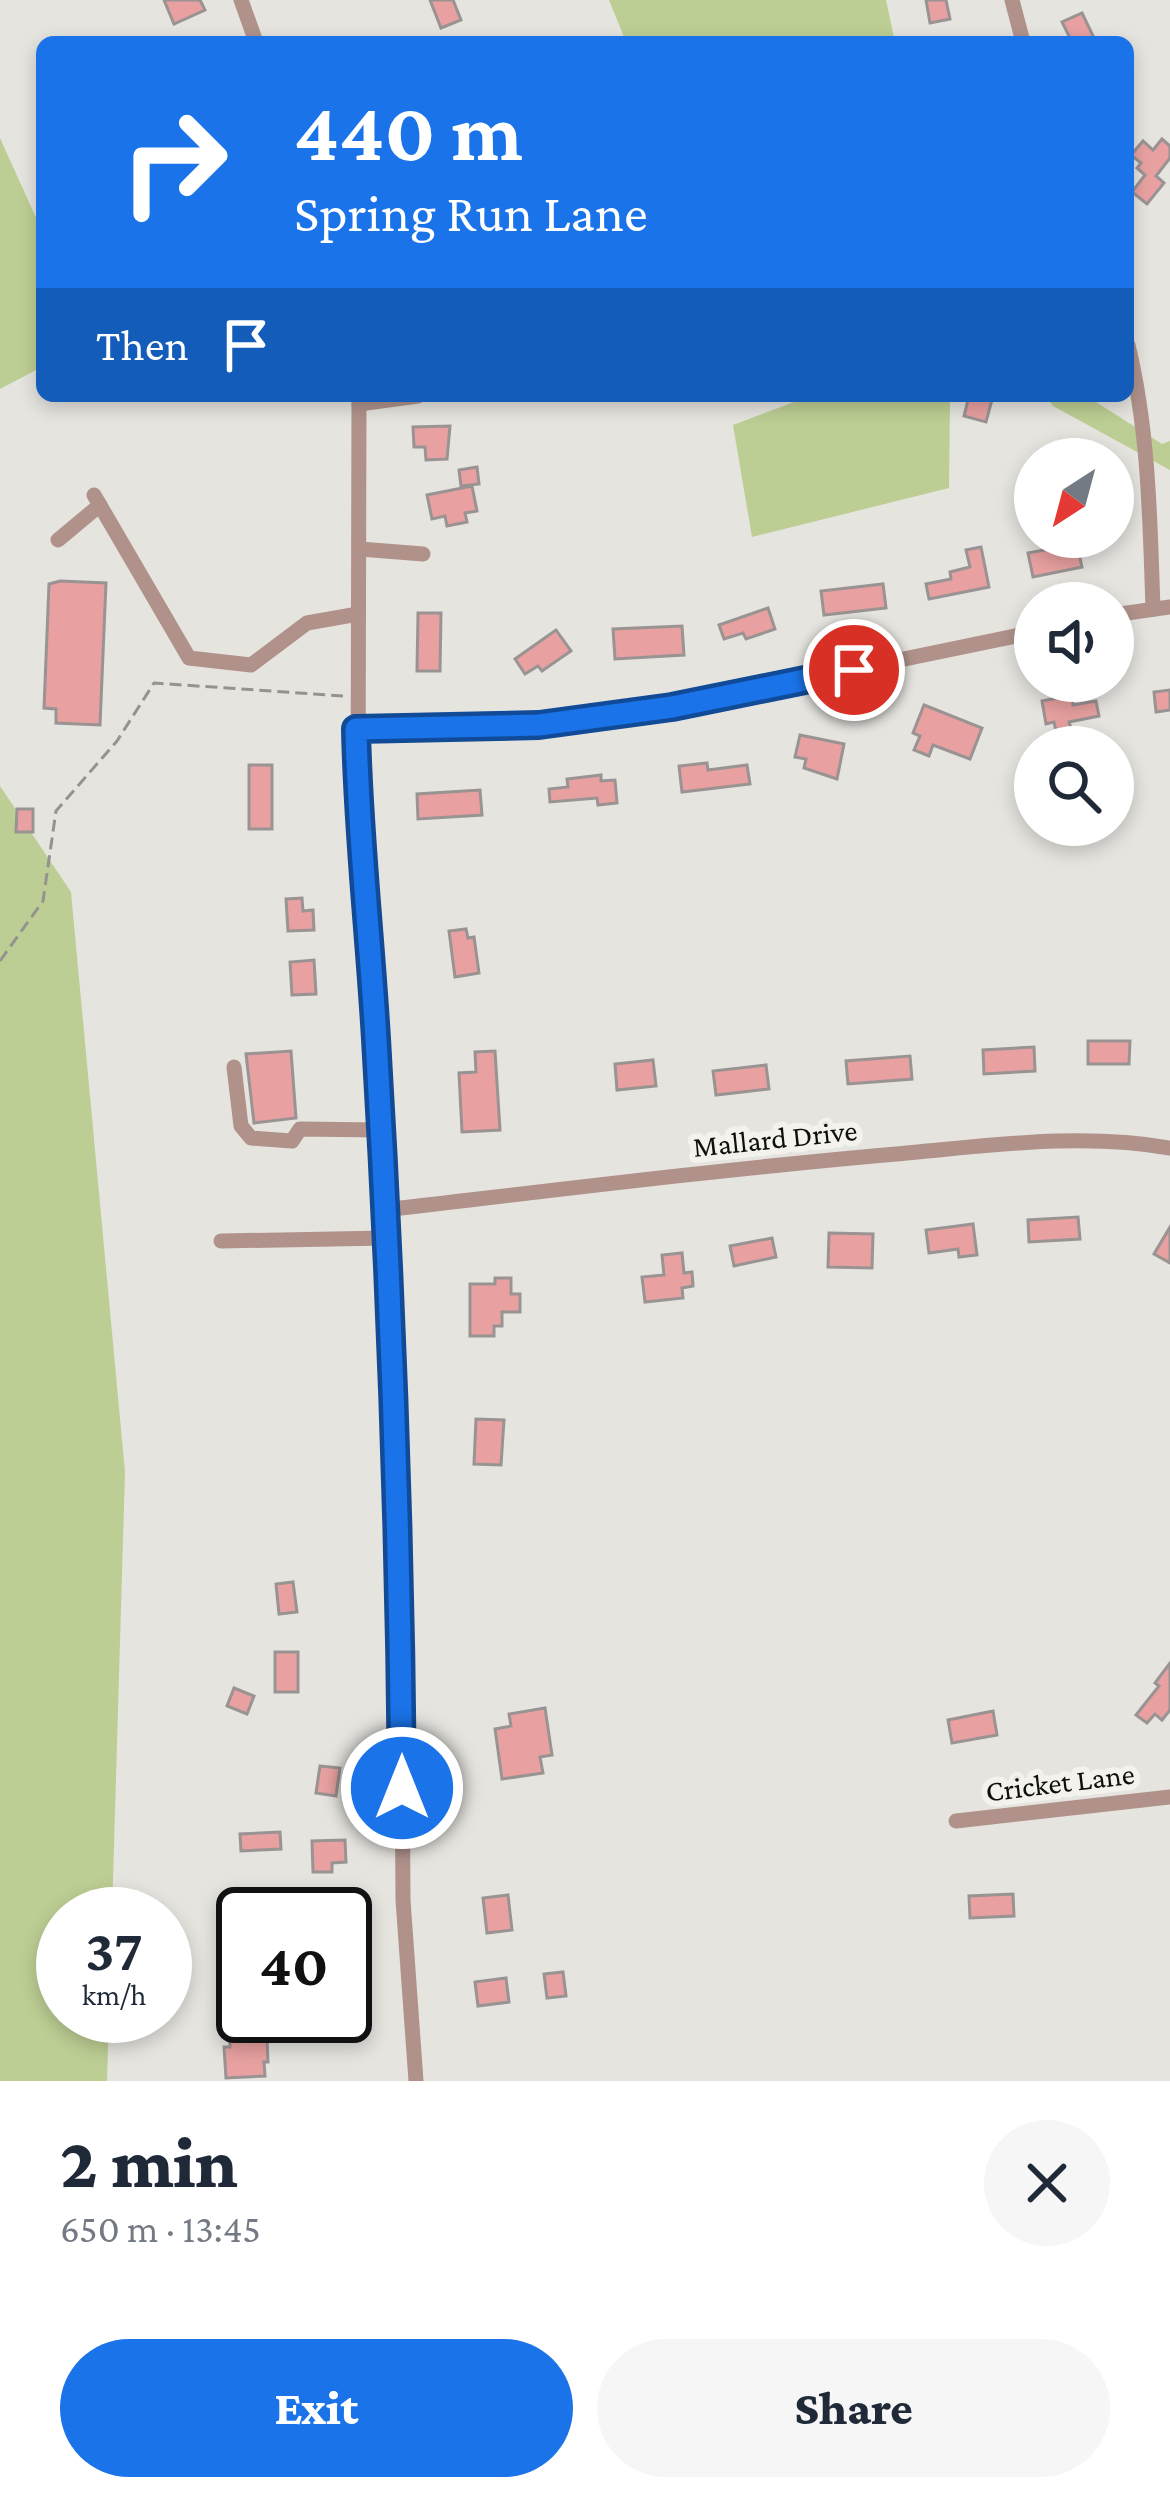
<!DOCTYPE html>
<html lang="en">
<head>
<meta charset="utf-8">
<style>
  body { margin:0; font-family:"Crimson Pro",serif; background:#f6f6f7; color:#1f2937; height:100vh; display:flex; flex-direction:column; font-size:45px; white-space:nowrap }
  * { box-sizing:border-box; margin:0 }
  p { font-size:39px; color:#747a83 }
  .icon { flex:none; width:66px; height:66px; fill:none; stroke:currentColor; stroke-width:2; stroke-linecap:round; stroke-linejoin:round }
  .map { position:relative; height:2081px; overflow:hidden }
  .panel { display:flex; flex-direction:column; background:#fff; flex:1 }
  .panel>* { flex:none }
  .top-card { position:absolute; left:36px; top:36px; width:1098px; height:366px; border-radius:18px; box-shadow:0 6px 18px #0003; background:#1a73e8; color:#fff; overflow:hidden }
  .needle { width:78px; rotate:216deg }
  .controls { position:absolute; left:1014px; top:438px; display:grid; gap:24px }
  .controls a { display:grid; place-items:center; width:120px; height:120px; border-radius:50%; background:#fff; box-shadow:0 6px 18px #0003; font-size:60px }
  .speed { position:absolute; left:36px; top:1887px; display:flex; gap:24px; font-size:60px; font-weight:700; text-align:center }
  .speed>* { display:grid; place-content:center; width:156px; height:156px; border-radius:50%; background:#fff; box-shadow:0 6px 18px #0003; line-height:1 }
  .speed small { font-size:30px; font-weight:400 }
  .speed .limit { border:6px solid #111; border-radius:18px; background:#fff; color:#111 }
  .pin { position:absolute; display:grid; place-items:center; width:102px; height:102px; color:#fff; margin:-51px; border:6px solid #fff; border-radius:50%; box-shadow:0 3px 12px #0007 }
  .me { position:absolute; width:132px; margin:-66px; rotate:0deg; stroke-linejoin:round; filter:drop-shadow(0 0 9px #0008) }
  .turn { display:flex; align-items:center; gap:42px; height:252px; padding:0 60px; font-size:54px }
  .turn .icon { width:156px; height:156px; stroke-width:2.5 }
  .turn b { display:block; font-size:84px; line-height:102px }
  .then { display:flex; align-items:center; height:114px; padding:0 60px; background:#0003; gap:24px; font-size:45px }
  .round { display:grid; place-items:center; flex:none; width:126px; height:126px; border-radius:63px; background:#f6f6f7 }
  .overview { display:flex; align-items:center; justify-content:space-between; height:204px; padding:0 60px }
  h1 { font-size:72px; font-weight:800; line-height:90px }
  .action { display:flex; gap:24px; margin-top:auto; padding:24px 60px }
  .action a { flex:1; height:138px; border-radius:72px; background:#1a73e8; color:#fff; font-size:48px; font-weight:800; line-height:138px; text-align:center }
  .action a+a { background:#f6f6f7; color:#1f2937 }
  .map>svg:first-child { display:block }
</style>
</head>
<body>
<div class="map">
<svg width="1170" height="2081" viewBox="0 0 1170 2081">
  <rect width="100%" height="100%" fill="#e6e4df"/>
  <g fill="#bdce94">
    <polygon points="609,0 886,0 895,42 626,42"/>
    <polygon points="0,138 42,231 42,367 0,389"/>
    <polygon points="810,396 950,396 949,488 752,537 733,425"/>
    <polygon points="1046,396 1093,396 1096,402 1162,444 1170,441 1170,470 1053,406"/>
    <polygon points="0,786 71,892 125,1472 112,1914 63,1914 63,2016 109,2016 107,2081 0,2081"/>
  </g>
  <g fill="#e8a1a0" stroke="#9a9393" stroke-width="3">
    <polygon points="164,0 200,0 205,10 174,24"/>
    <polygon points="430,0 453,0 461,20 441,28"/>
    <polygon points="926,0 946,0 950,19 930,23"/>
    <polygon points="1082,13 1096,42 1072,42 1062,22"/>
    <polygon points="1162,139 1170,146 1170,158 1156,176 1164,183 1147,204 1132,192 1145,175 1137,168 1141,163 1131,155 1143,141 1153,150"/>
    <polygon points="969,396 993,396 986,422 964,416"/>
    <polygon points="450,426 447,459 426,460 425,447 414,447 413,427"/>
    <polygon points="477,467 479,484 461,486 459,470"/>
    <polygon points="472,486 477,511 465,513 467,522 447,526 445,516 432,519 427,495"/>
    <polygon points="1077,544 1082,567 1033,577 1028,553"/>
    <polygon points="981,547 989,587 929,599 926,584 951,579 950,572 970,567 966,550"/>
    <polygon points="60,581 106,583 100,725 56,723 56,709 44,708 49,584"/>
    <polygon points="883,584 886,608 824,615 821,591"/>
    <polygon points="768,608 775,629 746,639 743,633 724,639 719,625"/>
    <polygon points="418,613 441,613 440,671 417,671"/>
    <polygon points="682,626 684,655 615,659 613,629"/>
    <polygon points="556,630 571,651 542,671 538,666 525,674 515,659"/>
    <polygon points="1170,690 1170,710 1156,712 1154,692"/>
    <polygon points="1072,695 1073,705 1096,701 1099,716 1069,722 1071,728 1056,731 1054,722 1046,724 1042,701"/>
    <polygon points="924,705 982,728 970,759 933,745 929,756 914,750 920,736 913,733"/>
    <polygon points="800,735 844,744 837,779 804,768 806,759 795,757"/>
    <polygon points="707,763 708,770 747,765 750,784 682,792 679,766"/>
    <rect x="249" y="765" width="23" height="64"/>
    <polygon points="601,775 601,781 615,780 617,803 598,805 597,798 550,802 549,789 568,787 567,779"/>
    <polygon points="480,790 482,815 418,819 417,794"/>
    <polygon points="17,809 33,809 33,832 16,832"/>
    <polygon points="302,898 303,911 313,910 314,930 288,931 286,899"/>
    <polygon points="466,929 468,938 474,937 479,973 455,977 449,931"/>
    <polygon points="314,960 316,994 292,995 290,962"/>
    <polygon points="1088,1041 1130,1041 1129,1064 1088,1064"/>
    <polygon points="1034,1047 1035,1071 984,1074 983,1050"/>
    <polygon points="291,1051 296,1118 254,1123 246,1054"/>
    <polygon points="495,1051 500,1130 462,1132 459,1073 476,1072 475,1052"/>
    <polygon points="910,1056 912,1079 848,1084 846,1061"/>
    <polygon points="653,1060 656,1086 617,1090 615,1064"/>
    <polygon points="766,1065 769,1089 716,1095 713,1071"/>
    <polygon points="1078,1217 1080,1239 1029,1242 1028,1220"/>
    <polygon points="973,1224 977,1255 959,1257 958,1249 929,1253 926,1230"/>
    <polygon points="1170,1227 1170,1263 1154,1254"/>
    <polygon points="829,1233 873,1234 872,1268 828,1267"/>
    <polygon points="772,1238 776,1257 734,1266 730,1246"/>
    <polygon points="682,1253 684,1273 692,1272 693,1286 682,1288 683,1298 645,1302 642,1277 664,1275 662,1255"/>
    <polygon points="495,1278 511,1278 511,1294 520,1294 520,1312 502,1312 502,1326 494,1326 494,1336 470,1336 470,1284 495,1284"/>
    <polygon points="476,1419 504,1420 501,1465 474,1464"/>
    <polygon points="293,1582 297,1612 279,1614 276,1584"/>
    <rect x="275" y="1652" width="23" height="40"/>
    <polygon points="1170,1663 1170,1710 1162,1720 1155,1714 1147,1723 1136,1715 1159,1686 1155,1683"/>
    <polygon points="234,1688 254,1696 247,1714 227,1706"/>
    <polygon points="545,1708 552,1755 540,1757 543,1773 502,1779 495,1729 511,1726 509,1714"/>
    <polygon points="993,1711 997,1735 952,1743 948,1720"/>
    <polygon points="320,1766 340,1768 336,1796 316,1793"/>
    <polygon points="280,1832 281,1849 241,1851 240,1834"/>
    <polygon points="345,1840 346,1862 332,1863 332,1872 313,1872 312,1841"/>
    <polygon points="1013,1894 1014,1916 970,1918 969,1896"/>
    <polygon points="508,1895 512,1930 487,1933 483,1898"/>
    <polygon points="563,1972 566,1996 547,1998 544,1974"/>
    <polygon points="506,1978 509,2002 478,2006 475,1982"/>
    <polygon points="243,2010 243,2016 266,2016 268,2062 264,2062 265,2076 226,2078 224,2047 230,2047 228,2011"/>
  </g>
  <g fill="none" stroke-linecap="round" stroke-linejoin="round">
    <polyline stroke="#94938f" stroke-width="3" stroke-dasharray="12 6" stroke-linecap="butt" points="0,961 43,901 56,811 117,741 154,683 343,696"/>
    <g stroke="#b0928b" stroke-width="15">
      <polyline points="241,0 256,42"/>
      <polyline points="1012,0 1023,42"/>
      <path d="M1128,345C1149,432 1150,521 1153,609"/>
      <polyline points="359,396 358,812 385,1210 401,1580 403,1900 416,2081"/>
      <polyline points="359,404 418,396"/>
      <polyline points="94,495 189,658 251,665 307,623 358,614"/>
      <polyline points="58,540 100,505"/>
      <polyline points="360,549 423,554"/>
      <polyline points="1113,615 1170,607"/>
      <polyline points="356,729 539,725 672,707 1035,632"/>
      <polyline points="234,1067 241,1126 251,1138 292,1141 300,1129 381,1130"/>
      <path d="M385,1210C556,1190 725,1169 896,1154C987,1146 1080,1132 1170,1148"/>
      <polyline points="221,1241 386,1238"/>
      <polyline points="956,1821 1170,1797"/>
    </g>
  </g>
  <g fill="none" stroke-linecap="round" stroke-linejoin="round">
    <defs>
      <path id="route" d="M402,1788C400,1538 391,1288 376,1039C370,935 358,833 356,729L539,725L672,707L854,670"/>
    </defs>
    <use href="#route" stroke="#114b97" stroke-width="30"/>
    <use href="#route" stroke="#1a73e8" stroke-width="21"/>
  </g>
  <g text-anchor="middle" dominant-baseline="central" stroke-width="12" stroke-linejoin="round" paint-order="stroke">
    <g font-size="30" fill="#0f0f0d" stroke="#f3f2ec">
      <text transform="translate(775 1138) rotate(-6)">Mallard Drive</text>
      <text transform="translate(1060 1782) rotate(-7)">Cricket Lane</text>
    </g>
  </g>
</svg>
<div class="controls">
<a><svg class="needle" viewBox="-14 -14 28 28"><path d="M0-13l5 13h-10z" fill="#e53935"/><path d="M0 13l5-13h-10z" fill="#747a83"/></svg></a>
<a><svg class="icon" aria-label="sound" viewBox="0 0 24 24"><path d="M4 9h4l5-4v14l-5-4H4zM17 9q2 3 0 6"/></svg></a>
<a><svg class="icon" aria-label="search" viewBox="0 0 24 24"><circle cx="10" cy="10" r="6"/><path d="M15 15l6 6"/></svg></a>
</div>
<div class="speed"><div>37<small>km/h</small></div><div class="limit">40</div></div>
<div class="pin" style="left:854px;top:670px;background:#d93025"><svg class="icon" aria-label="arrive" viewBox="0 0 24 24"><path d="M6 21V4h12l-3 4 3 4H6"/></svg></div>
<svg class="me" style="left:402px;top:1788px" viewBox="-20 -20 40 40"><circle r="17" fill="#1a73e8" stroke="#fff" stroke-width="3"/><path d="M0-11L8 9 0 5-8 9z" fill="#fff"/></svg>
<div class="top-card">
<div class="turn"><svg class="icon" aria-label="right" viewBox="0 0 24 24"><path d="M7 20v-9h11M14 6l5 5-5 5"/></svg><div><b>440 m</b>Spring Run Lane</div></div>
<div class="then">Then<svg class="icon" aria-label="arrive" viewBox="0 0 24 24"><path d="M6 21V4h12l-3 4 3 4H6"/></svg></div>
</div>
</div>
<section class="panel">
<div class="overview"><div><h1>2 min</h1><p>650 m · 13:45</p></div><a class="round"><svg class="icon" aria-label="close" viewBox="0 0 24 24"><path d="M6 6l12 12M18 6L6 18"/></svg></a></div>
<div class="action"><a>Exit</a><a>Share</a></div>
</section>
</body>
</html>
